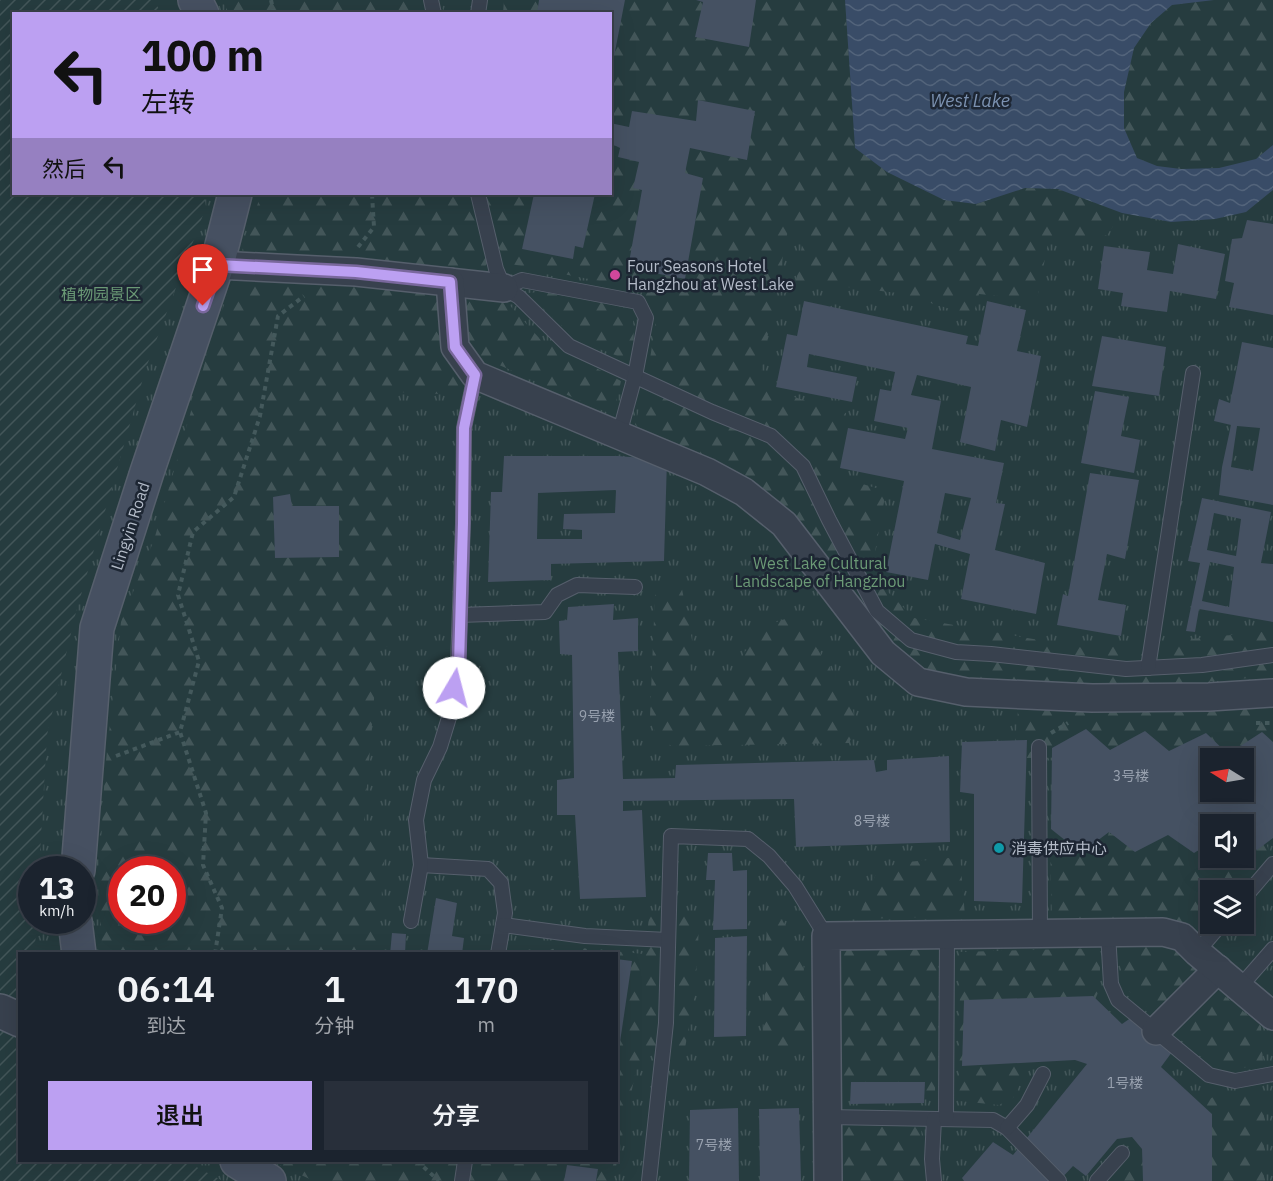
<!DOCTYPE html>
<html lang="zh">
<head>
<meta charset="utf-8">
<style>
  body { margin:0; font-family:"IBM Plex Sans","Noto Sans SC",sans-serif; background:#282f3a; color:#f1f3f6; height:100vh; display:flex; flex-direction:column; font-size:22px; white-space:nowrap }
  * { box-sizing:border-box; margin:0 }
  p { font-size:20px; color:#a0a4aa }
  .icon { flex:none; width:33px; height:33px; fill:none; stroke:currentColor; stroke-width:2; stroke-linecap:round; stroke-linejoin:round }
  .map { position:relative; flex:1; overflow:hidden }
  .details { position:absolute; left:18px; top:952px; width:600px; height:210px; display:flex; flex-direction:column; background:#1b232e; border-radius:0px; box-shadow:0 6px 24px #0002,0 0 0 2px #39404a }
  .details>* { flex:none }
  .banner { position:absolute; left:12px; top:12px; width:600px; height:183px; border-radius:0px; box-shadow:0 6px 24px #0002,0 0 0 2px #39404a; background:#bca0f2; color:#111; overflow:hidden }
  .needle { width:39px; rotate:281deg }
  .buttons { position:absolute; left:1200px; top:748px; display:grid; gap:12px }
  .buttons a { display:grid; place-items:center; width:54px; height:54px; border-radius:0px; background:#1b232e; box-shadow:0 6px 24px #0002,0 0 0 2px #39404a; font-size:30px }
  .speed { position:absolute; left:18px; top:856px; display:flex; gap:12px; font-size:30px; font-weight:700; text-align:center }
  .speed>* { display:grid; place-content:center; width:78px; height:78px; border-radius:50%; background:#1b232e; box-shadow:0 6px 24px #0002,0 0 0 2px #39404a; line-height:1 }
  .speed small { font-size:15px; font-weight:400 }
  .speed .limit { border:9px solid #d22; background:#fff; color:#111 }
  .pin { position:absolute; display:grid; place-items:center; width:51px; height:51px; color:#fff; margin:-62px -26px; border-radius:50% 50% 50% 0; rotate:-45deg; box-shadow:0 0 6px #0007 }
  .pin .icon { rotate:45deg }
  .me { position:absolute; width:66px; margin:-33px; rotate:8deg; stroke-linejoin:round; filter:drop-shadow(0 0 4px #0008) }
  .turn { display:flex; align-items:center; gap:21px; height:126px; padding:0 30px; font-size:27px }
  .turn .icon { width:78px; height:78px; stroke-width:2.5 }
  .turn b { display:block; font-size:42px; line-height:51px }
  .then { display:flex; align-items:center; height:57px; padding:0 30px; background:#0003; gap:12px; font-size:22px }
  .eta { display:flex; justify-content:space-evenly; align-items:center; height:102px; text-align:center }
  .eta b { font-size:36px; font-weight:600; line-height:42px }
  .cta { display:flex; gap:12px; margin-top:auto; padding:12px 30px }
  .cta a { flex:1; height:69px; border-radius:0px; background:#bca0f2; color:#111; font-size:24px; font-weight:600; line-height:69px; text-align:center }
  .cta a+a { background:#282f3a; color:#f1f3f6 }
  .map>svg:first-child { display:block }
</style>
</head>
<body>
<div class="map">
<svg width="1273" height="1181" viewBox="0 0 1273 1181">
  <defs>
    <pattern id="grass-tufts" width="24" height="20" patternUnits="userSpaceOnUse" patternTransform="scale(1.5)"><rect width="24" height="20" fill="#263c3f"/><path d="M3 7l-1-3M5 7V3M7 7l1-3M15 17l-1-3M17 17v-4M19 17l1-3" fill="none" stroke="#435659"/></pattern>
    <pattern id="forest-firs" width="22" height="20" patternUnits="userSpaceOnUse" patternTransform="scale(1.5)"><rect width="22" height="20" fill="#263c3f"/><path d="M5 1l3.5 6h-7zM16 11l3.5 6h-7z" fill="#435659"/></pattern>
    <pattern id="garden-furrows" width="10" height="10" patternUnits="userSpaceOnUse" patternTransform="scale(1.5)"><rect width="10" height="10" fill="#263c3f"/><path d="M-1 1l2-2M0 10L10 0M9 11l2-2" fill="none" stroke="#435659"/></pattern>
    <pattern id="water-waves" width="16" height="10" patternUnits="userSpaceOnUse" patternTransform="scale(1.5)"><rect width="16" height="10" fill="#394c67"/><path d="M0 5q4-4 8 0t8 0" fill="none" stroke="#53647b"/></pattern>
  </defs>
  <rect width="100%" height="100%" fill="#242f3e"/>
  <path fill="url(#grass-tufts)" fill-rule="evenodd" d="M0,0H1273V1181H0ZM14,14H610V194H14ZM1210,759H1244V792H1210ZM1210,825H1244V858H1210ZM32,870H82V921H32ZM122,870H172V921H122ZM1210,891H1244V924H1210ZM20,954H616V1161H20Z"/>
  <g fill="url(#forest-firs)" fill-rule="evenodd">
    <polygon points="222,0 440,0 444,13 229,13"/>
    <path d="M504,0H845L855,147L976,204L1025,188L1058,189L1122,213L1107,235L1074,242L1049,238L1037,300L979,294L973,316L898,293L796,281L803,239L788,230L758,386L846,413L839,477L886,491L875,552L877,581L914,618L1090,649L1273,631V676L1121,689L967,680L935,674L881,637L758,487L635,425L648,372L656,320L641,289L511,264L497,246L474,286L503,298L540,339L621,381L613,415L467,351L462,395L397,392V643L378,650L363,835L385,852L377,954H102L99,879L105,770L121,622L154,540L206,359L261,194H610V14L503,13ZM122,870H172V921H122Z"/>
    <polygon points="1214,0 1273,0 1273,145 1256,159 1219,168 1181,169 1157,166 1137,158 1124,128 1124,92 1134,48 1151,23 1172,5"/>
    <polygon points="543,292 623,307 633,316 634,347 628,360 579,341 526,293"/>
    <polygon points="681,584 692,640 689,677 739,677 744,653 763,627 785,619 810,638 830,667 835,689 853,710 856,728 849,743 673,746 658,741 650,716 655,595"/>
    <polygon points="1273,705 1273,755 1024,758 1015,743 1018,711 1039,706"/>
    <polygon points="1210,833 1210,858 1244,858 1244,833 1262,833 1269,851 1235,891 1210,891 1210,921 1198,936 1170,920 1052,920 1050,841 1069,834"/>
    <polygon points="960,857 965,916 858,919 875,876 897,863"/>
    <polygon points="650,911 699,912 698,951 694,999 685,1048 643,1056 636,1070 613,1181 314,1181 271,1161 616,1161 616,954 541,954 559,946 644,954"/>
    <polygon points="767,920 782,920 803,955 806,1026 801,1049 778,1062 763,1045"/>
    <polygon points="1118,944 1162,946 1175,950 1200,970 1156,1015 1123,986"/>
    <polygon points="840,946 937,949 935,1095 839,1096"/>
    <polygon points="1100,948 1100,988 1090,1011 1183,1113 1217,1095 1264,1091 1264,1181 1112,1181 1157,1131 1086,1046 1034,1044 1021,1082 1013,1098 999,1105 959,1101 960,952"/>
    <polygon points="1217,990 1261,1026 1263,1064 1237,1069 1212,1062 1175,1032"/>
    <polygon points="840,1127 921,1127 925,1181 841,1181"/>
  </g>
  <polygon fill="url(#garden-furrows)" points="0,0 154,0 161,13 14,14 14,194 204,194 206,207 146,368 75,616 47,735 39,870 32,870 32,921 36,921 35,954 20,954 20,1161 185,1161 223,1181 0,1181"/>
  <polygon fill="url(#water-waves)" points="845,0 1214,0 1172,5 1151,23 1134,48 1124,92 1124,128 1137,158 1157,166 1181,169 1219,168 1256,159 1273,145 1273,190 1246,212 1215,219 1171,222 1122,213 1058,189 1025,188 976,204 944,200 887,172 855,148"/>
  <g fill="#455162" fill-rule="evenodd">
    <polygon points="539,0 625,0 612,67 610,67 610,14 537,14"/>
    <polygon points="696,0 756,0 749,47 695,37 703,2"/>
    <polygon points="698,100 755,111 747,160 690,148 685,173 703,178 685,279 628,268 642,190 633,188 639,162 618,157 620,148 610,143 610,123 629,127 632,111 696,121"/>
    <polygon points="534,194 595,194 583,248 575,246 573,259 522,249"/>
    <polygon points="1247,220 1273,224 1273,315 1229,307 1234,283 1225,281 1232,239 1242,238"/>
    <polygon points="1178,244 1225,254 1216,299 1170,291 1167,312 1121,306 1123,293 1098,289 1104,246 1150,252 1147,270 1173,274"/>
    <path d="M804,301L968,336L966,344L978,346L987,301L1026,310L1017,351L1041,356L1027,427L1001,420L995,451L960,442L971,387L917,375L911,395L941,401L932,449L1004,463L996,503L1005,504L995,550L1045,563L1036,614L961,599L970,554L935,544L928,580L886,572L904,481L840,468L848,428L905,439L908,428L874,421L880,389L891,391L895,372L809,354L807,367L857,377L852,402L776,387L787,334L797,336ZM945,493L971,498L960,540L937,533Z"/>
    <polygon points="1102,336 1166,347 1159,396 1092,386"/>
    <path d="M1242,342L1273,348V505L1219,495L1222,467L1231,425L1214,421L1219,399L1230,403ZM1237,426L1260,428L1253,471L1231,467Z"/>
    <polygon points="1095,391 1129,397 1121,436 1140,440 1134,473 1081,463"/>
    <path d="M504,456H618L667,460L664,561L551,564V580L488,582L491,492H502ZM616,490L615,513L564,514L563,529L582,530V539H537L538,493Z"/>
    <polygon points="1090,473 1139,480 1125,559 1107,554 1098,600 1126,605 1121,636 1057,625 1063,594 1068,596"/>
    <polygon points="290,494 292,506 339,506 339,557 275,558 273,497"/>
    <path d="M1202,498L1271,512L1261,563L1273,564V622L1199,609L1195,632L1186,631L1200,563L1188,561ZM1214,513L1241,519L1236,556L1207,550ZM1210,562L1234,567L1229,607L1202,601Z"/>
    <polygon points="614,604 613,620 638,618 638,651 618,652 623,779 675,778 676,765 874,760 876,772 887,770 887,760 949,756 950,842 796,847 794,799 623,801 623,811 642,810 646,897 580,899 575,815 557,815 557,780 574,778 572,655 560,654 559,621 567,620 568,607"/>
    <path d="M1086,729L1110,750L1145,731L1169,751L1206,733L1228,754L1262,732L1273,742V838L1257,850L1244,843V825H1210V843L1194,853L1168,835L1135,852L1109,832L1081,853L1051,829L1052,748ZM1210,759H1244V792H1210Z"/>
    <polygon points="1027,740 1022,903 974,901 974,794 960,792 962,742"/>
    <polygon points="708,853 732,853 733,871 747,870 747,929 713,930 715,880 706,880"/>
    <polygon points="436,898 457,903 452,936 464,938 462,954 427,954"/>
    <polygon points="392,933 406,934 405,954 390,954"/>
    <polygon points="747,936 746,1036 714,1037 715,938"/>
    <polygon points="616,959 632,961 619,1049 616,1049"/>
    <polygon points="1093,996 1122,1024 1135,1015 1175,1048 1161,1067 1212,1114 1212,1181 1143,1181 1142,1149 1132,1137 1117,1139 1086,1176 1073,1166 1059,1181 964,1181 962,1178 993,1142 1013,1155 1087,1064 1075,1060 962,1066 964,1000"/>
    <polygon points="851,1082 925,1082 924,1103 850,1104"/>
    <polygon points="738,1108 739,1181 689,1181 690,1110"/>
    <polygon points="799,1108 801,1181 760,1181 759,1109"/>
    <polygon points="567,1165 598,1169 596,1181 564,1181"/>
  </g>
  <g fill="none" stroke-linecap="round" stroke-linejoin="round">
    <defs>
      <g id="service">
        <polyline points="431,0 434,14"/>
        <polyline points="478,14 480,0"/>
        <polyline points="478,194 496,269 504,288 519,297 569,346 712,412 771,436 803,466 829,520 877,611 911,640 956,652 991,654 1126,669 1202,665 1273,655"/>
        <polyline points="504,288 522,280 638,302 646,318 635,376 619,435"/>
        <polyline points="460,615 545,612 557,595 577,585 635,587"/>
        <polyline points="1148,668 1193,373"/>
        <polyline points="1039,747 1040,934"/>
        <polyline points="421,865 488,869 501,883 505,913 498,954"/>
        <polyline points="1244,898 1273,864"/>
        <polyline points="411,921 421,865 416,820 424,780 440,747 451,711 458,664 463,523 464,428 475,375"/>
        <polyline points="503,925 585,936 668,940"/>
        <polyline points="1108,933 1111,984 1118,1000 1209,1075 1235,1081 1273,1074"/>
        <polyline points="1197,952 1221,924"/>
        <polyline points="1239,988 1273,949"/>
        <polyline points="827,1117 993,1120 1007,1128 1059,1181"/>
        <polyline points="934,1119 932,1159 934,1181"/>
        <polyline points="946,1119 947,935"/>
        <polyline points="1007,1128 1027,1105 1043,1074"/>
        <polyline points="462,1181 465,1161"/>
        <polyline points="649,1181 666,1023 671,836 748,839 769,856 795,886 826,936"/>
        <polyline points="1097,1181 1122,1153"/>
      </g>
      <g id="minor">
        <polyline points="217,265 356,272 504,288"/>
        <polyline points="450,282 455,347 475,375 707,472 744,492 784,524 883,653 918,682 966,692 1092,698 1209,697 1273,693"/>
        <polyline points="1156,1031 1218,969"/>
        <polyline points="828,1181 826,936 1163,932 1182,937 1197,952 1273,1016"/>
      </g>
      <polyline id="tertiary" points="0,1011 20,1020"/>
      <g id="secondary">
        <polyline points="195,0 202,14"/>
        <polyline points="78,870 97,628 147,472 217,265 235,194"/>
        <polyline points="75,921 79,954"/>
        <polyline points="237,1161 269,1181"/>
      </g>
    </defs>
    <use href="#service" stroke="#565f6c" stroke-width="16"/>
    <use href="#minor" stroke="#565f6c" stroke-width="30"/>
    <use href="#tertiary" stroke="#565f6c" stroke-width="36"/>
    <use href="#secondary" stroke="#565f6c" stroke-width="36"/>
    <g stroke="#44595c" stroke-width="4" stroke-dasharray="4.5 4.5" stroke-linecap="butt">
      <polyline points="271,0 274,14"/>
      <polyline points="358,247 374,227 372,194"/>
      <polyline points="1256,723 1273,723"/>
      <polyline points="1051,733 1068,723"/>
      <polyline points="116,756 180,732"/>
      <polyline points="215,954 222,908 203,865 206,813 180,732 199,661 178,595 193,532 234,497 260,416 278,316 304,296"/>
      <polyline points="417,1161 439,1181"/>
    </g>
    <use href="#service" stroke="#38414e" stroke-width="14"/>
    <use href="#minor" stroke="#38414e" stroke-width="27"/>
    <use href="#tertiary" stroke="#38414e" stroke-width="33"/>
    <use href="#secondary" stroke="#465061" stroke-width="33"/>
  </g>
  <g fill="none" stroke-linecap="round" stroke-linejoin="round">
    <defs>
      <polyline id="route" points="203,306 217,265 356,272 450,282 455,347 475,375 464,428 463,523 459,664 454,688"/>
    </defs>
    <use href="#route" stroke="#7a689d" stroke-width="15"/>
    <use href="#route" stroke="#bca0f2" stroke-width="10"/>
  </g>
  <circle fill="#d1479c" stroke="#1d2633" stroke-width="2" cx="615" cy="275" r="6"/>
  <circle fill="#0f9aa8" stroke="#1d2633" stroke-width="2" cx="999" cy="848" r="6"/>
  <g text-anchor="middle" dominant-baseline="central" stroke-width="5" stroke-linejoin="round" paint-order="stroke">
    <g font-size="14" fill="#98a1af">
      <text x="597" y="716">9号楼</text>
      <text x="1131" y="776">3号楼</text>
      <text x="872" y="821">8号楼</text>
      <text x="1125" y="1083">1号楼</text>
      <text x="714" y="1145">7号楼</text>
    </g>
    <g font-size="16" fill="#b4bcc9" stroke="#1d2633" text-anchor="start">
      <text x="627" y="266">Four Seasons Hotel<tspan x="627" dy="18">Hangzhou at West Lake</tspan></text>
      <text x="1011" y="848">消毒供应中心</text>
    </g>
    <g font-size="16" fill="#6b9a76" stroke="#1d2633">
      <text x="101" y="294">植物园景区</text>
      <text x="820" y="563">West Lake Cultural<tspan x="820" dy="18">Landscape of Hangzhou</tspan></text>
    </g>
    <g font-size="16" fill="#b4bcc9" stroke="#1d2633">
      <text transform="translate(130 526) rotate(-72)">Lingyin Road</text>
    </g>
    <g font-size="18" font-style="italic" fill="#7c92b1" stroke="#1d2633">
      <text x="970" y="100">West Lake</text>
    </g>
  </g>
</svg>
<div class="buttons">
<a><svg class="needle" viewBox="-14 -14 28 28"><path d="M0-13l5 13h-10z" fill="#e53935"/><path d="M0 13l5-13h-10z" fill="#a0a4aa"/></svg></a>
<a><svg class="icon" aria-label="sound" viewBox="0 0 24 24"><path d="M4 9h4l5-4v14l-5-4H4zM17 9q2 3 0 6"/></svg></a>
<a><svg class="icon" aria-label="layers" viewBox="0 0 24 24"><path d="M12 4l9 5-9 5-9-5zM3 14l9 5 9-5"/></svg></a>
</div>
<div class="speed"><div>13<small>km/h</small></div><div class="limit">20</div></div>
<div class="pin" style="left:203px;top:306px;background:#d93025"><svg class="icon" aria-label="arrive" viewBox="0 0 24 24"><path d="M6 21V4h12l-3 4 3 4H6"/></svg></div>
<svg class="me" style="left:454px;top:688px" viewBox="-20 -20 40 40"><circle r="19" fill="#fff"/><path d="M0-13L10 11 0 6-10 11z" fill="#bca0f2"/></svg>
<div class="banner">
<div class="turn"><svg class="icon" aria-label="left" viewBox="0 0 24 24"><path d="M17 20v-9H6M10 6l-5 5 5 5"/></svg><div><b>100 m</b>左转</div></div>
<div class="then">然后<svg class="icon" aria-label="left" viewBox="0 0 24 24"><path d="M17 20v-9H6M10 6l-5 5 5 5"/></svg></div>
</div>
<section class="details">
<div class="eta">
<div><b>06:14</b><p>到达</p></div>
<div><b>1</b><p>分钟</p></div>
<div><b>170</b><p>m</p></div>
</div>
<div class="cta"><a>退出</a><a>分享</a></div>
</section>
</div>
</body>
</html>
